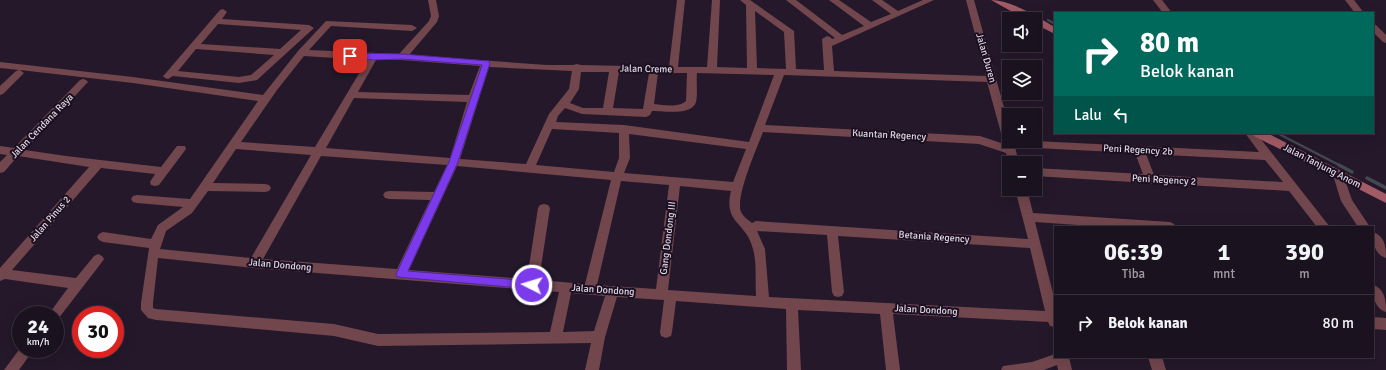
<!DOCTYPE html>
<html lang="id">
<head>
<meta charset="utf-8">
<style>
  body { margin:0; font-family:Signika,sans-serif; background:#241b29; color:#f1f3f6; height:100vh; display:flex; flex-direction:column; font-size:15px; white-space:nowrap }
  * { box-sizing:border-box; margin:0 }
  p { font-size:13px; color:#a09ea5 }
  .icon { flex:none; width:22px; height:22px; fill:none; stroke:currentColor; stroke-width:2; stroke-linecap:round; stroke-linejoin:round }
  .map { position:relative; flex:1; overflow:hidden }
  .drawer { position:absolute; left:1054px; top:226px; width:320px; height:132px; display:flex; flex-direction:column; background:#1b1220; border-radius:0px; box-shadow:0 4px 16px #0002,0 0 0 1px #39323e }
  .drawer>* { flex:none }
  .banner { position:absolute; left:1054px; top:12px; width:320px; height:122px; border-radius:0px; box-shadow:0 4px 16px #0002,0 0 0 1px #39323e; background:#00695c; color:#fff; overflow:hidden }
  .buttons { position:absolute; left:1002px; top:12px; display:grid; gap:8px }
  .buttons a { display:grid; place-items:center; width:40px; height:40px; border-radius:0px; background:#1b1220; box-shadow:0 4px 16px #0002,0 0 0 1px #39323e; font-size:20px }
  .speed { position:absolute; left:12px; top:306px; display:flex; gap:8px; font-size:20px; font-weight:700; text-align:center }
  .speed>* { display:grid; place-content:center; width:52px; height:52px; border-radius:50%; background:#1b1220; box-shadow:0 4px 16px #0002,0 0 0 1px #39323e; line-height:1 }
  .speed small { font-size:10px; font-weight:400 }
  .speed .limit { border:6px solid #d22; background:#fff; color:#111 }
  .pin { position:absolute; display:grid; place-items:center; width:34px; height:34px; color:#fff; margin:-17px; border-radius:8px; box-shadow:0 2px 6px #0006 }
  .me { position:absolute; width:44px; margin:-22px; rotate:275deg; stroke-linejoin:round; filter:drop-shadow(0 0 3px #0008) }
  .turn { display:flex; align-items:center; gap:14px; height:84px; padding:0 20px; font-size:18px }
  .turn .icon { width:52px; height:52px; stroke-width:2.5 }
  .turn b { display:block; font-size:28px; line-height:34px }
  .then { display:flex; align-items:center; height:38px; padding:0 20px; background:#0003; gap:8px; font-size:15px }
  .eta { display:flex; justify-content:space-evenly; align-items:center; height:68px; text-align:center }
  .eta b { font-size:24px; font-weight:800; line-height:28px }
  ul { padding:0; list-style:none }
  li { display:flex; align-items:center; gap:12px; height:56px; padding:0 20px; border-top:1px solid #39323e }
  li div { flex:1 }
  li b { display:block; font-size:15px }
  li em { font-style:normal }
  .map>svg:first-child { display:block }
</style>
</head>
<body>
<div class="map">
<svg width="1386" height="370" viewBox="0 0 1386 370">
  <rect width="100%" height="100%" fill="#24182a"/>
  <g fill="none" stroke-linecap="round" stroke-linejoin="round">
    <g stroke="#434851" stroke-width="2.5">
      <polyline points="1048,20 1055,24"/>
      <polyline points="1277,133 1341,166"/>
    </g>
    <g stroke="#434851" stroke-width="3.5">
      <polyline points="1339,165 1352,172"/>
      <polyline points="1367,178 1386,188"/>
    </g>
    <g fill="#72464d" fill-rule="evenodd">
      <path d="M428,0H436L439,16L437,22L409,55L547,65H573L577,64L581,65L669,67L677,0H685L678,67H707L712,0H720L717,67L747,68L746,5L740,0H750L794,31L796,69L824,70L822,39L827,36L830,37L832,39L835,38L786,0H796L842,35L864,26L829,0H839L871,22L891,14L872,0H882L898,11L923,0H934L832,46L834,71L986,76L966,0H974L1009,125V141H1035L1259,152L1245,133H1256L1330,227H1317L1289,191L1154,183L1151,184L1147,183L1035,176V168L1143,174L1135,153L1015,147L1019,163L1009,164L1006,153L979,144L763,132C757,148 735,197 741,212C743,216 748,220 752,223L756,221L1028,239L1015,189H1027L1033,213L1170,222L1174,224L1176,227H1106L1035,222L1055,301V327L1050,326L1048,322L893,314L900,370H886L880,314L798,310L801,370H787L786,309L676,301L672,332L671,336L666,338L661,336L660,332L664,300L617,297L605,337L599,370H585L591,343L378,346L334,336L156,320L148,318L141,310V303L149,248L103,242L99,240L97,237L99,234L103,232L151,239L158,225L183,207L137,203L133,202L131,199L133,196L137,195L190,199L258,101L133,83L20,70L24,73L3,94L0,95V86L16,71L19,70L0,68V62L133,77L263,95L298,51L326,21L412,25L417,28L412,31L331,26L309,50L399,54L429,21L431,16ZM755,11L784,32L786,69L757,68ZM304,56L367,60L315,147L241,142L277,90ZM376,60H402L480,66L469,95L358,92ZM489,67L572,71L569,89L549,114L526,164L460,159ZM581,72H609L603,108H583L570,103L579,89ZM619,72L649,73L643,109L613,108ZM658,73H687L686,101C678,108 664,105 654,104ZM697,73L774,75L749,142L624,125L556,122L558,116L565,108L582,114L646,117L650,115L652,111C663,111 692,116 696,102C698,94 696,82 697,73ZM784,75L987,82L1004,144L980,136L765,125ZM354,98L467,102L450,158L326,148ZM552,129L619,133V158L614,172L536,165ZM629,134L746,149L733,182L624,173L630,158ZM236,149L311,155L251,258L160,249L166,231L192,213L208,191L265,192L269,191L271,188L269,185L265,184L213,183ZM1146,154L1265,160L1283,182L1154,175ZM321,156L447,165L434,192L389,191L385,192L383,195L385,198L389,199L430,200L397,269L263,259ZM457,166L611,180L585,284L539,280L550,208L548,205L544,204L540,205L538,208L527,279L409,270ZM621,181L669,185L656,289L597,285ZM680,186L731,191C723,224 746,221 753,249C757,263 755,281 756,296L668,290ZM757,231L827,235L832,292L834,296L838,297L842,296L844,292L838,236L1030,248L1045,311L769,297L765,249ZM158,258L254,268L559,292L550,332L378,334L334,324L156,309L153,308V303ZM571,293L605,296L594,331L563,332Z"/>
      <polygon points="1153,0 1162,0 1172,13 1163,13"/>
      <polygon points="1345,0 1354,0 1364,13 1355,13"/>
      <path d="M223,9L227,12L222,19L309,25L314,28L257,80L239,83L173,76L168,79L165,78L163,76L165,74L220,10ZM218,24L301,30L280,49L201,44ZM196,49L274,55L251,75L239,77L178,71Z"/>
      <polygon points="1373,24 1376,25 1386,35 1386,43 1383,42 1373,32"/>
      <polygon points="83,79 86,80 88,82 86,84 25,150 66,156 161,167 177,146 185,146 186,149 159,185 155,186 151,185 150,182 155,174 101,168 12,270 76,278 94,256 98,254 102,256 104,259 102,262 58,319 55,320 55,315 48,315 68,288 5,279 0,281 0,268 89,167 18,156 4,172 0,173 0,162 7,155 0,154 0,146 14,148 80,80"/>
      <polygon points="1338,171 1342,172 1352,200 1370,227 1358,227 1341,201 1333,175 1334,172"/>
      <path d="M1373,232C1385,236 1386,247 1386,258C1374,254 1373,243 1373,232Z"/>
      <path d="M1373,285C1385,289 1386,301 1386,312C1374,308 1373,296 1373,285Z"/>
      <polygon points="1373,317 1386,318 1386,330 1373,329"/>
      <polygon points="21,347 21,349 34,349 19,370 4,370"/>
      <polygon points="1055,354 1055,357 1069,357 1072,370 1058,370 1057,365 1044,370 1001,370 1003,366 1032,362"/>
      <polygon points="1148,357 1162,357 1166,370 1152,370"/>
    </g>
    <g fill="#a25b67" fill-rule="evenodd">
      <path d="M991,0C1011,0 1037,17 1055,27V34L1035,24V19H1025Z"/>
      <polygon points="1253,133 1267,133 1386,194 1386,203 1254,136"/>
    </g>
  </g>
  <polygon fill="#7c3aed" stroke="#51269a" points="350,53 402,54 489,61 490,63 458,162 408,271 532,281 535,282 537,285 535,288 532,289 397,277 396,274 449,162 482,65 402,59 373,60 347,57 346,56"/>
  <g text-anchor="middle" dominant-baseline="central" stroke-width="4" stroke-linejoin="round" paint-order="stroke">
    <g font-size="10" fill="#dfd7e3" stroke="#1b0f21">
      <text transform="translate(986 58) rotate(74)">Jalan Duren</text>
      <text transform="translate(646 69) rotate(1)">Jalan Creme</text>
      <text transform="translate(42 126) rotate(-46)">Jalan Cendana Raya</text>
      <text transform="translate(889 135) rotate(3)">Kuantan Regency</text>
      <text transform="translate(1138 150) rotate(3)">Peni Regency 2b</text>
      <text transform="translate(1322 166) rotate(27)">Jalan Tanjung Anom</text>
      <text transform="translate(1164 180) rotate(3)">Peni Regency 2</text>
      <text transform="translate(50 219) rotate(-49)">Jalan Pinus 2</text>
      <text transform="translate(934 237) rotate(4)">Betania Regency</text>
      <text transform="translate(668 238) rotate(-83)">Gang Dondong III</text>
      <text transform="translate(280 265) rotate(5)">Jalan Dondong</text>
      <text transform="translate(603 290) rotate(4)">Jalan Dondong</text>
      <text transform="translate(926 310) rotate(3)">Jalan Dondong</text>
    </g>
  </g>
</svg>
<div class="buttons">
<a><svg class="icon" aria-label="sound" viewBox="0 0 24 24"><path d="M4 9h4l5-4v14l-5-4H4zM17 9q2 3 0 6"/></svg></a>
<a><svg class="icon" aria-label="layers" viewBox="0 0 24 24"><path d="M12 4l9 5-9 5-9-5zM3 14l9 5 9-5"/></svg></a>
<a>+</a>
<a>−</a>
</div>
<div class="speed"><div>24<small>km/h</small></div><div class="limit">30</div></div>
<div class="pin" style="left:350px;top:56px;background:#d93025"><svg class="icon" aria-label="arrive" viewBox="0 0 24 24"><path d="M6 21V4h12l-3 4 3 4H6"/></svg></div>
<svg class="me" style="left:532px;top:285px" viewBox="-20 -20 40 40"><circle r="17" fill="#7c3aed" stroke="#fff" stroke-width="3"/><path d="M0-11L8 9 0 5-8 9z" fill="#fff"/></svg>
<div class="banner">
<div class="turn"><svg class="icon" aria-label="right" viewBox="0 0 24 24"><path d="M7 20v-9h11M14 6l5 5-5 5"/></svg><div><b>80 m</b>Belok kanan</div></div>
<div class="then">Lalu<svg class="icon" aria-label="left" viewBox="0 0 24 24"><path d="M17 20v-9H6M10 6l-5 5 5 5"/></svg></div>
</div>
<section class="drawer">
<div class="eta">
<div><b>06:39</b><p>Tiba</p></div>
<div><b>1</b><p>mnt</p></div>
<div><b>390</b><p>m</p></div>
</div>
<ul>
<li><svg class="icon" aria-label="right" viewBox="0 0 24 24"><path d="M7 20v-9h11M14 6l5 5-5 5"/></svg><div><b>Belok kanan</b></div><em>80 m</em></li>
</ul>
</section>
</div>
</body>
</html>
